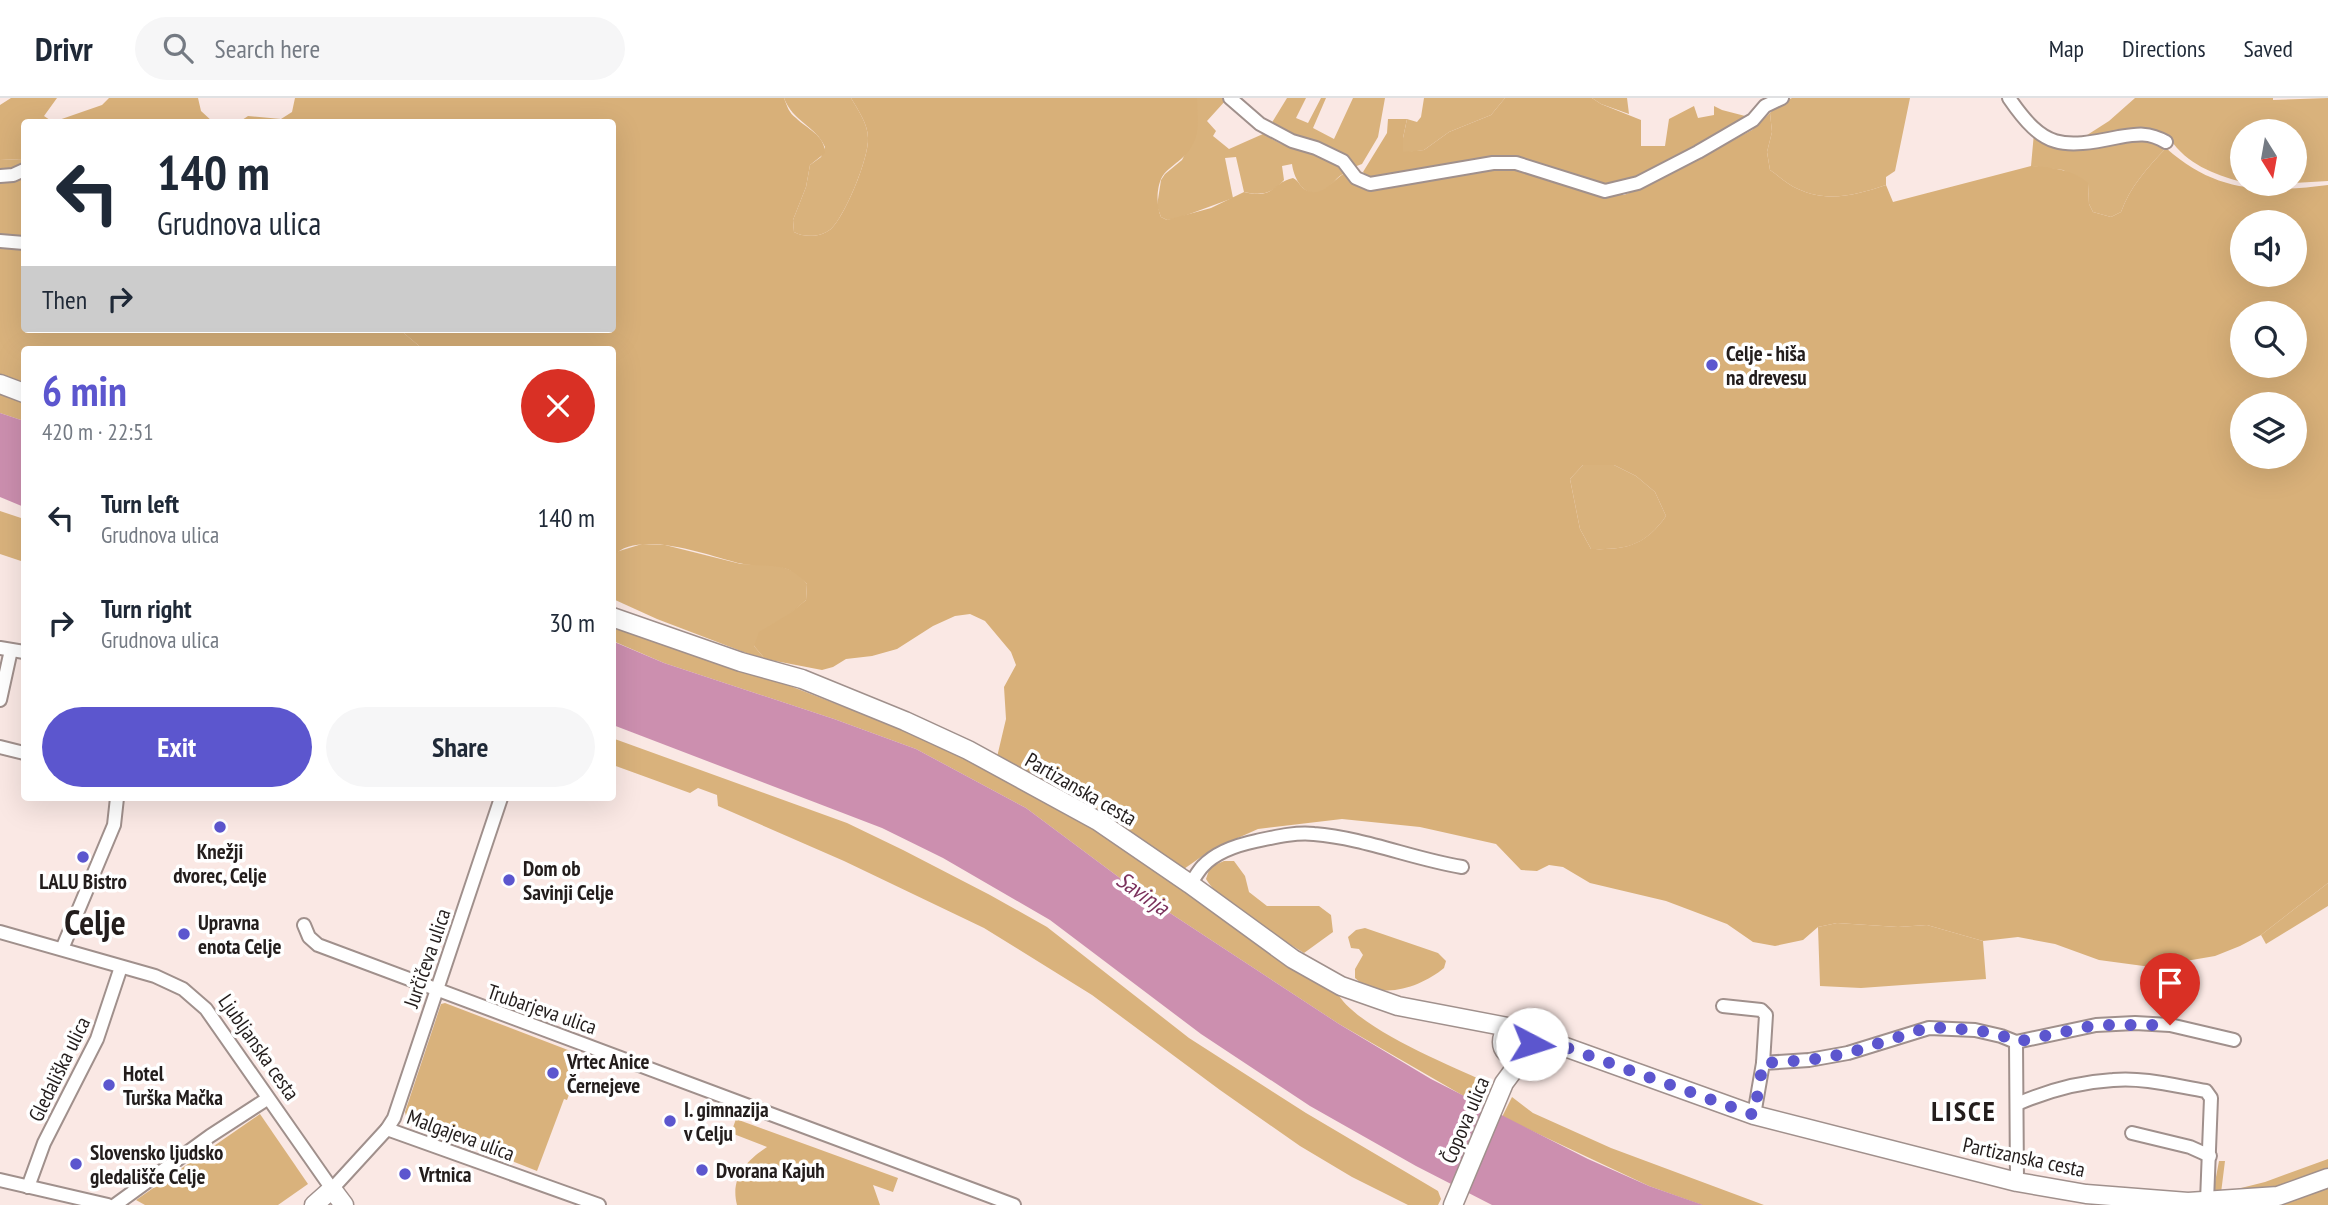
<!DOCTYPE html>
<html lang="en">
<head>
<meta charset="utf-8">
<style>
  body { margin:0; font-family:"PT Sans Narrow",sans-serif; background:#f6f6f7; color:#1f2937; height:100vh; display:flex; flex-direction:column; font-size:26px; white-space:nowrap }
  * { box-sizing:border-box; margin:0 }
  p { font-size:23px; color:#747a83 }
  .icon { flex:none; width:38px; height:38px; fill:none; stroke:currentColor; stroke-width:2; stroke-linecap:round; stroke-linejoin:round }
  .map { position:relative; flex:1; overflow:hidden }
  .side { position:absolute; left:21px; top:248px; width:595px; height:455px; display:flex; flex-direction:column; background:#fff; border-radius:7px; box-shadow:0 7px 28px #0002 }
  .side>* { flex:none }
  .hud { position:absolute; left:21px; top:21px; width:595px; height:214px; border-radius:7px; box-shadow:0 7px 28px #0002; background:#fff; color:#1f2937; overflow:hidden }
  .needle { width:46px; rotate:169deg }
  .fabs { position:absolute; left:2230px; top:21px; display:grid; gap:14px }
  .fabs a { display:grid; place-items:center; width:77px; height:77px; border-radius:50%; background:#fff; box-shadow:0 7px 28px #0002; font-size:35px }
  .pin { position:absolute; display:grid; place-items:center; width:60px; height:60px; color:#fff; margin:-72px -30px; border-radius:50% 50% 50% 0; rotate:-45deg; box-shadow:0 0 7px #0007 }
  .pin .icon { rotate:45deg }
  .me { position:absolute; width:77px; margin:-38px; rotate:95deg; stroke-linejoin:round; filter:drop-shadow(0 0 5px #0008) }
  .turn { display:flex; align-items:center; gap:24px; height:147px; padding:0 21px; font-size:32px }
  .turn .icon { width:91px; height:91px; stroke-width:2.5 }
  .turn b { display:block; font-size:49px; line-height:60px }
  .then { display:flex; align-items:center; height:66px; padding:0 21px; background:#0003; gap:14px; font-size:26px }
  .round { display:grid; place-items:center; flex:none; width:74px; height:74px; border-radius:37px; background:#f6f6f7 }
  .summary { display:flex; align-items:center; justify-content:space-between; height:119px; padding:0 21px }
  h1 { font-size:42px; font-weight:600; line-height:52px; color:#5c56ce }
  .action { display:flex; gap:14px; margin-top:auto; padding:14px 21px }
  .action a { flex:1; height:80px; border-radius:42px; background:#5c56ce; color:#fff; font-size:28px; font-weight:600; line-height:80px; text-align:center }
  .action a+a { background:#f6f6f7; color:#1f2937 }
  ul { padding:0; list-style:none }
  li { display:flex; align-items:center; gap:21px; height:105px; padding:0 21px }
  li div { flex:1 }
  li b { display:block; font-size:26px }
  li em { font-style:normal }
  header { display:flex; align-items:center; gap:42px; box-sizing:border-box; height:98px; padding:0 35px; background:#fff; border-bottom:2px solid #e0e1e3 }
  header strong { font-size:33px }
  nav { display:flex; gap:38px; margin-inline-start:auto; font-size:24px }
  .search { width:490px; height:63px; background:#f6f6f7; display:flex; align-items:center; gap:18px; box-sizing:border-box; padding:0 24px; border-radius:38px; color:#747a83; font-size:26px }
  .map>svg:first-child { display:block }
</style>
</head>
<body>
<header>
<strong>Drivr</strong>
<div class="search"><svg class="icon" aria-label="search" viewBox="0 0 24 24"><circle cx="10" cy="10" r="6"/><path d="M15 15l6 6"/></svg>Search here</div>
<nav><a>Map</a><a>Directions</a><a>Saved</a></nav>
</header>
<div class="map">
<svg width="2328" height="1107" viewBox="0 0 2328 1107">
  <rect width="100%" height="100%" fill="#fae8e4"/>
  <g fill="#d9b27c">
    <path d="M784,0H851C858,12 868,26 868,40C869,60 845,118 831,131C821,139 805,140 794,134L793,122L806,89L810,67L821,59L825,49C815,27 793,24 784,0Z"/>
    <path d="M1197,0H1224L1226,2L1207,23L1216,33L1213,38L1229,51L1263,36L1281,46L1334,62L1347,74C1335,79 1334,86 1325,92C1306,103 1294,82 1292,66L1282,68L1284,82C1272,96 1261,98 1244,94L1236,59L1225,60L1233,100L1176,121L1167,122L1161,119L1157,108L1161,82L1165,76L1182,62L1197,32Z"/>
    <polygon points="1287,0 1306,0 1296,20 1308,25 1321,0 1326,0 1313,30 1334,41 1353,0 1385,0 1378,39 1362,66 1354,69 1268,31"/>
    <polygon points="1424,0 1505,0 1491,17 1449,34 1424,52 1403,55 1403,40 1407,21 1417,24 1421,19"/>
    <polygon points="1592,0 1627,0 1629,16 1601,6"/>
    <path d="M1792,0H1910L1895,73L1886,79V87C1856,97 1828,105 1798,91C1788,87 1779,78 1770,72L1767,54L1772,34L1770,15L1777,7Z"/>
    <path d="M2135,0H2273V2L2328,0V83L2294,85V33H2242V84C2213,76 2187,66 2170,41L2084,39L2109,23Z"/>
    <path d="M2034,35L2041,40L2159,43L2166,50C2147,70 2130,89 2121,114L2111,119L2093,114L2089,106L2088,86L2063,72L2031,68Z"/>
    <polygon points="24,61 24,231 399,231 424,252 24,252 24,288 0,279 0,62"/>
    <polygon points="0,293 24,302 24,323 0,315"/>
    <path d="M1583,367H1614L1636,378L1655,394L1666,418C1645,448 1626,452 1591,451L1580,431L1570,381Z"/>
    <polygon points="0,413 24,421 24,464 0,456"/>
    <polygon points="642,446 665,447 741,466 777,467 798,475 807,486 806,502 754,548 765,561 754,558 657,521 613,501 613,458 616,454"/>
    <path d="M612,527L661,546L767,579L919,638L989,670L1095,729L1336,893C1356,931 1453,968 1492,987L1481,1008L1339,926L1144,798L1026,710L916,651L834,621L664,565L613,543Z"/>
    <polygon points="612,640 847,725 903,752 990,797 1047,829 1189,940 1306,1015 1438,1093 1441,1101 1438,1107 1408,1107 1352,1079 1300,1048 1220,992 1092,897 984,830 844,763 718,708 717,697 698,690 690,695 613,667"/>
    <path d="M1224,763H1234L1245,778L1249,794L1267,808H1319L1331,817L1333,834L1304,855C1277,838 1221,807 1206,781L1210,769Z"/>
    <polygon points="2328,785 2328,808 2266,846 2261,837"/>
    <polygon points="1837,825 1898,829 1927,827 1983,843 1986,881 1861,890 1820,888 1818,829"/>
    <path d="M1365,830L1438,855L1446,863L1444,870C1421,889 1380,904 1355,880V871L1363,857L1359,851L1351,850L1348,839L1356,832Z"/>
    <polygon points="445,905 581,957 582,961 567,1002 564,1001 537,1073 407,1022 405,1014 441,906"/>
    <polygon points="1512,999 1533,1015 1611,1050 1764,1107 1702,1107 1649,1088 1502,1019"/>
    <polygon points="260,1016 308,1086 278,1107 145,1107 136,1102"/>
    <path d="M736,1021L898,1080L893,1094L873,1087L880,1107H737C730,1080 746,1063 767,1049L731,1035Z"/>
    <path d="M2328,1061V1073C2293,1087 2255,1100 2217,1099L2213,1095L2219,1063H2225L2221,1095L2265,1084Z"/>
    <polygon points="2328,1085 2328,1107 2282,1107 2284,1103"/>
  </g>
  <g fill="#d8b079" fill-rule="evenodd">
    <polygon points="11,0 57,0 44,18 53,24 102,7 109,0 198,0 201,13 213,24 24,24 24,61 0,62 0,7"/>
    <path d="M295,0H784C787,8 789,15 796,20C807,31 825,37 825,55L810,67L806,89L793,122L794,134C805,140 821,139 831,131C845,118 869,60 868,40C868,26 858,12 851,0H1197C1197,14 1200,31 1194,44C1187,60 1175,64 1164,76C1156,86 1156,108 1161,119L1167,122L1211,110L1244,94C1275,102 1271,85 1293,80C1299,83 1301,90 1306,92C1324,101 1333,80 1347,74L1354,87L1363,91L1392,90L1500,68L1527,71L1590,94L1624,97L1651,86L1752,32L1770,15L1772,34L1767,54L1770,72C1779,78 1788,87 1798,91C1828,105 1856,97 1886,87L1893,104L2031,68C2050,69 2074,72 2088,85L2089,106L2093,114L2111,119L2121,114C2130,89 2147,70 2166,50C2216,95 2264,95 2328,87V785L2261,837L2240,848L2215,858L2151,869L2099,862L2055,846L2018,839L1983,843L1927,827L1898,829L1837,825L1818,829L1803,842L1775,848L1753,844L1727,826L1666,803L1590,785L1563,769L1549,767L1537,773L1521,772L1496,746L1420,729L1342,721L1258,731L1211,752L1181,773L997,659L1006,621L1004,589L1016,567L1011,554L985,523L970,516L955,518L933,528L897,551L872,558L846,561L833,569L822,572L765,561L754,548L759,534L789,516L806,502L807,486C786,461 766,471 738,465C707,457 638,431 613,458L612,252H424L399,231H612V24H239L248,18L281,21L292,14ZM2242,124H2294V177H2242ZM2242,215H2294V268H2242ZM2242,306H2294V359H2242ZM1583,367H1614L1636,378L1655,394L1666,418C1645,448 1625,452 1591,451L1580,431L1570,381Z"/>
    <polygon points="1505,0 1592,0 1601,6 1641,22 1641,48 1665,48 1669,21 1694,8 1698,20 1714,17 1714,8 1722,12 1749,19 1648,77 1604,89 1583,83 1547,67 1502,59 1463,63 1369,81 1363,74 1387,35 1388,21 1407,21 1403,40 1403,54 1424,52 1449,34 1491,17"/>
  </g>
  <g fill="#cc8faf">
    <polygon points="0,315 24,323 24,409 0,399"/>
    <polygon points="612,543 664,565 834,621 916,651 1026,710 1144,798 1339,926 1431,981 1588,1061 1649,1088 1703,1107 1492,1107 1416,1068 1310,1008 1201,936 1050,822 943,760 882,730 613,627"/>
  </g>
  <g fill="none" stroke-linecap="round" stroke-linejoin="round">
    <defs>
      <g id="street">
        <polyline points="1230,0 1260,26 1292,43 1316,50 1343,63 1356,80 1370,86 1493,65 1516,65 1605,93 1638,85 1698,54 1753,22 1765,8 1782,0"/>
        <path d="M2009,0C2044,51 2061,51 2119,39C2137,36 2149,34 2166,44"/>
        <polyline points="0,78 13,77 24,72"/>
        <polyline points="0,143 24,145"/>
        <polyline points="0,550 24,554"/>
        <polyline points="0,602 11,552"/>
        <polyline points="0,649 24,655"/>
        <path d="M1190,786C1194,781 1198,773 1203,768C1216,754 1237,747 1256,743C1275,739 1295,734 1314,736C1364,740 1413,761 1462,769"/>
        <polyline points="304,827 309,839 318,847 1014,1107"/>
        <polyline points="0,834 155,878 183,891 206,911 332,1091 387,1031 599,1107"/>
        <polyline points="62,851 114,727 117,700"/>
        <polyline points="1723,908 1761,912 1766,917 1763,965"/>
        <polyline points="2016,944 2017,1084"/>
        <path d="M2017,1006C2047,993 2079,984 2113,982C2143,979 2176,988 2206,993L2211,1000L2207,1103"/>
        <polyline points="1754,1017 1763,965 1809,962 1848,955 1929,930 1975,932 2001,938 2016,944 2096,927 2135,925 2170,927 2234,942"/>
        <polyline points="387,1031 394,1020 501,700"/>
        <polyline points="2132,1035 2190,1049 2210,1058"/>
        <polyline points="0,1082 108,1107"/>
        <polyline points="28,1089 44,1045 97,941 121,869"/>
        <polyline points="115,1107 210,1038 267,1001"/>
      </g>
      <g id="secondary">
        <polyline points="0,286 24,295"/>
        <polyline points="612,519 741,564 802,581 905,623 968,652 1098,723 1190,786 1293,861 1341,888 1398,908 1513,930"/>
        <circle cx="1517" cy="944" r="15"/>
        <polyline points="1529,936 1754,1017 2017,1084 2086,1096 2188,1104 2278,1098 2328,1080"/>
        <polyline points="314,1107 332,1091 344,1107"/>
        <polyline points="1453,1107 1504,985 1524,958"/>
      </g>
    </defs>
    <use href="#street" stroke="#a0908c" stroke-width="16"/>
    <use href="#secondary" stroke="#a0908c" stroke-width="21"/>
    <use href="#street" stroke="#fff" stroke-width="12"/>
    <use href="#secondary" stroke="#fff" stroke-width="18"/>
  </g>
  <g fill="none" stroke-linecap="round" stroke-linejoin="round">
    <polyline stroke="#5c56ce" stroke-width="12" stroke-dasharray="0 21.6" points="1532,946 1531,951 1557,947 1565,949 1754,1017 1763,965 1809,962 1849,955 1929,929 1975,932 2001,937 2016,944 2096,927 2170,927"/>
  </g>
  <g fill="#5c56ce" stroke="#fff" stroke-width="2.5">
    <circle cx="1712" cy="267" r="7"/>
    <circle cx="220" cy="729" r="7"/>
    <circle cx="83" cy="759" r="7"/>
    <circle cx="509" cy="782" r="7"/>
    <circle cx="184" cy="836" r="7"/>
    <circle cx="553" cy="975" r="7"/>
    <circle cx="109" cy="987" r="7"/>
    <circle cx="670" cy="1023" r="7"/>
    <circle cx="76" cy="1066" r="7"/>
    <circle cx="702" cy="1072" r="7"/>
    <circle cx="405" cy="1076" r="7"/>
  </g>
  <g text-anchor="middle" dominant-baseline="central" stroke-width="7" stroke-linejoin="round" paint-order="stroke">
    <g font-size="21" font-weight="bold" fill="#231d1c" stroke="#fff" text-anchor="start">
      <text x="1726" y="255">Celje - hiša<tspan x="1726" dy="24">na drevesu</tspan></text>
      <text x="220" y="753" text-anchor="middle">Knežji<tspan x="220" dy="24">dvorec, Celje</tspan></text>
      <text x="523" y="770">Dom ob<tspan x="523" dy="24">Savinji Celje</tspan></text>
      <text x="83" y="783" text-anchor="middle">LALU Bistro</text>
      <text x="198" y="824">Upravna<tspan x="198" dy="24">enota Celje</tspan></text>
      <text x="567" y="963">Vrtec Anice<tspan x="567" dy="24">Černejeve</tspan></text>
      <text x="123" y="975">Hotel<tspan x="123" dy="24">Turška Mačka</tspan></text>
      <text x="684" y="1011">I. gimnazija<tspan x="684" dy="24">v Celju</tspan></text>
      <text x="90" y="1054">Slovensko ljudsko<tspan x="90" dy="24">gledališče Celje</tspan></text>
      <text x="716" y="1072">Dvorana Kajuh</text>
      <text x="419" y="1076">Vrtnica</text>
    </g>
    <g font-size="21" fill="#231d1c" stroke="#fff">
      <text transform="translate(1081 691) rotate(30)">Partizanska cesta</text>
      <text transform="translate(427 860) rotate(-71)">Jurčičeva ulica</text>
      <text transform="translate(542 911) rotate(19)">Trubarjeva ulica</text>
      <text transform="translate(259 949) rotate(55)">Ljubljanska cesta</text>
      <text transform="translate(59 971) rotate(-64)">Gledališka ulica</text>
      <text transform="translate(1465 1022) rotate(-67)">Čopova ulica</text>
      <text transform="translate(461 1037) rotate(20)">Malgajeva ulica</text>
      <text transform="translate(2024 1059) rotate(12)">Partizanska cesta</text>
    </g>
    <g font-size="23" font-style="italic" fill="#7b315c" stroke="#fff">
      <text transform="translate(1143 795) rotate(35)">Savinja</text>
    </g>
    <g font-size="28" font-weight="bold" letter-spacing="2" fill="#231d1c" stroke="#fff">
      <text x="1964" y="1012">LISCE</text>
    </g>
    <g font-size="35" font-weight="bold" fill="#231d1c" stroke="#fff">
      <text x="95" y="824">Celje</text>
    </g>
  </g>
</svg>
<div class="fabs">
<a><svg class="needle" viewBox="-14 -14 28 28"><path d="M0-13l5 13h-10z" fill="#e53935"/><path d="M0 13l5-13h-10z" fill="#747a83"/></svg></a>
<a><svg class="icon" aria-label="sound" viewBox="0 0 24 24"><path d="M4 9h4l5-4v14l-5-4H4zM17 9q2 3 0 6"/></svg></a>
<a><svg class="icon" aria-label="search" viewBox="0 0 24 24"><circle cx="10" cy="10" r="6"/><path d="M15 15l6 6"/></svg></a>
<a><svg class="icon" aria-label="layers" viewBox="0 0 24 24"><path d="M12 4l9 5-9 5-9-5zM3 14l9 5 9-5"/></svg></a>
</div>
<div class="pin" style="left:2170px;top:927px;background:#d93025"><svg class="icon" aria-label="arrive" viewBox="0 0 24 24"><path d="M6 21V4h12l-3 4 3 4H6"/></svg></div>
<svg class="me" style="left:1532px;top:946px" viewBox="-20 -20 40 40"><circle r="19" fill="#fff"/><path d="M0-13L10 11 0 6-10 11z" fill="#5c56ce"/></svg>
<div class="hud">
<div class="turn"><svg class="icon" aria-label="left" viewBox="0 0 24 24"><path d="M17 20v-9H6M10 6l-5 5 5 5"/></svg><div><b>140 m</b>Grudnova ulica</div></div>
<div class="then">Then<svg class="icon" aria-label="right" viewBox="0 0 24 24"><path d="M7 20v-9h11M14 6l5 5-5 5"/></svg></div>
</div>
<section class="side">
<div class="summary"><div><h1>6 min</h1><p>420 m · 22:51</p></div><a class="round" style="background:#d93025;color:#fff"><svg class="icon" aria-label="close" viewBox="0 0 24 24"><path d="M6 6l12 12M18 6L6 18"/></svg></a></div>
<ul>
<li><svg class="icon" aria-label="left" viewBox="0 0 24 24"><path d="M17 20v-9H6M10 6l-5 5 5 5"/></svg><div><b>Turn left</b><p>Grudnova ulica</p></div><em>140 m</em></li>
<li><svg class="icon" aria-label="right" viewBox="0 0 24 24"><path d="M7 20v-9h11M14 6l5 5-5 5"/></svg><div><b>Turn right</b><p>Grudnova ulica</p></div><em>30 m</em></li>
</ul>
<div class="action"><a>Exit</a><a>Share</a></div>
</section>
</div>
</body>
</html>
